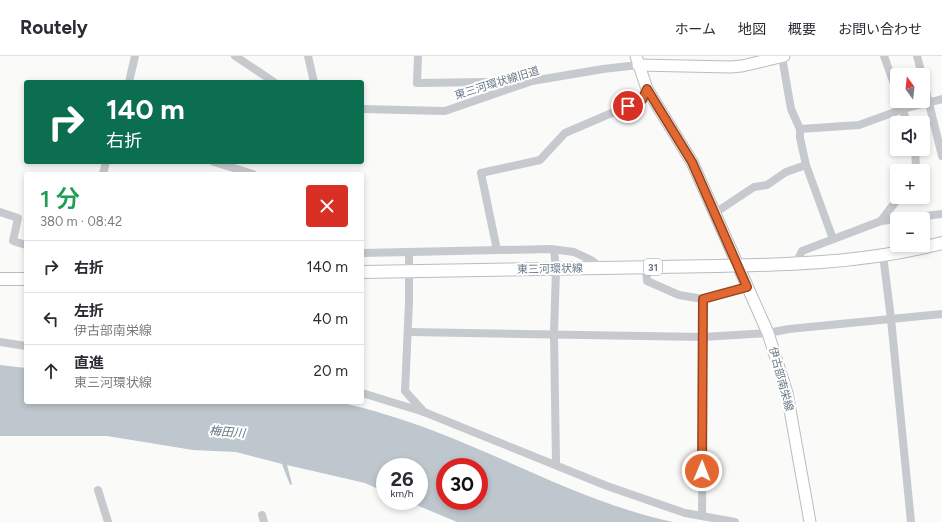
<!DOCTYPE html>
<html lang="ja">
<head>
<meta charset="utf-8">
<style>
  body { margin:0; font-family:Figtree,"Noto Sans JP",sans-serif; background:#f7f7f7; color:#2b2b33; height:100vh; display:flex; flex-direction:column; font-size:15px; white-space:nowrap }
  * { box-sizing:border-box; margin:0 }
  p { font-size:13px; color:#7c7c81 }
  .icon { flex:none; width:22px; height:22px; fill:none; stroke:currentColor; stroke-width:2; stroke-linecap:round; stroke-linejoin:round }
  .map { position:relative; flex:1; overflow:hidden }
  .panel { position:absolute; left:24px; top:116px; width:340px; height:232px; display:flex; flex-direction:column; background:#fff; border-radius:4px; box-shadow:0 2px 6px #0003 }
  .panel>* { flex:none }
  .banner { position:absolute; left:24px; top:24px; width:340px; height:84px; border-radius:4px; box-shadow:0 2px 6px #0003; background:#0b6e4f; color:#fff; overflow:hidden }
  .needle { width:26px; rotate:345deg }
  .controls { position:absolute; left:890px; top:12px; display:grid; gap:8px }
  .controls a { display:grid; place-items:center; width:40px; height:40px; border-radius:4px; background:#fff; box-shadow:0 2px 6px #0003; font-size:20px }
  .speed { position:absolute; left:376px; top:402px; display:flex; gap:8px; font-size:20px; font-weight:700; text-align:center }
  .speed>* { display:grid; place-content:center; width:52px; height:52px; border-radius:50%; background:#fff; box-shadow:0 2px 6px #0003; line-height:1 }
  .speed small { font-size:10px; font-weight:400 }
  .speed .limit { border:6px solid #d22; background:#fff; color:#111 }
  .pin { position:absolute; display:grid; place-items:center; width:34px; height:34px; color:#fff; margin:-17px; border:2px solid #fff; border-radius:50%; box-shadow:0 1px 4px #0007 }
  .me { position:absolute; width:44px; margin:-22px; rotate:1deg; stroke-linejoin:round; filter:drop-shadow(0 0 3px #0008) }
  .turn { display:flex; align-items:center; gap:14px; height:84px; padding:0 16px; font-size:18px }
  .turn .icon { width:52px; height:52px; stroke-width:2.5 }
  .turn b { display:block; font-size:28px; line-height:34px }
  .round { display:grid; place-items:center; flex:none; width:42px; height:42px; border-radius:4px; background:#f7f7f7 }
  .head { display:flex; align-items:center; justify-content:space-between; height:68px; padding:0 16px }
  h1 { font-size:24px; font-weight:600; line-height:30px; color:#1e9e55 }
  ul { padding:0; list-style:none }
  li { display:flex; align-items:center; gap:12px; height:52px; padding:0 16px; border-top:1px solid #e1e1e2 }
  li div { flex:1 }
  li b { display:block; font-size:15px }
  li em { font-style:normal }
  header { display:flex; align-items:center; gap:24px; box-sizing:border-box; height:56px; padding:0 20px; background:#fff; border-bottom:1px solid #e1e1e2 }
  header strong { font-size:19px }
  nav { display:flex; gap:22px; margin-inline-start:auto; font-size:14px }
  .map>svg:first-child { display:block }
</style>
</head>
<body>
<header>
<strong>Routely</strong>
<nav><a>ホーム</a><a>地図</a><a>概要</a><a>お問い合わせ</a></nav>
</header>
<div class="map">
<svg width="942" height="466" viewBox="0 0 942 466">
  <rect width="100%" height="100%" fill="#fafaf8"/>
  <path fill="#bec7cd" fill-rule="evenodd" d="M0,309L26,312V346H338C370,353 403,363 434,375C513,405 589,448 673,466H457L407,445H419V411H385V436L365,427L287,409L292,428L290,429L282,408L236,396L193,394L107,380H0ZM445,411H479V445H445Z"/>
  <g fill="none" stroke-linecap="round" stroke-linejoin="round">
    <defs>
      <g id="secondary">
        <polyline points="636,0 647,33 692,106 768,277 787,337 810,466"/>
        <polyline points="638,9 730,11 742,10 784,0"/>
      </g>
      <g id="primary">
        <path d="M362,216C462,214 562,212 662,211C756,209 851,211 942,187"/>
        <polyline points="0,223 26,223"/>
      </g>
    </defs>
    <use href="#secondary" stroke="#b8bdc2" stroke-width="13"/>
    <use href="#primary" stroke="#b9bdc1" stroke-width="14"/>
    <g stroke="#c6c9cd" stroke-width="8">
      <polyline points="235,0 274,26"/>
      <polyline points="308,0 314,26"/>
      <polyline points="418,0 417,27 489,26 498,36"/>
      <polyline points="884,0 897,36"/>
      <polyline points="917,0 922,19"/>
      <polyline points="782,1 791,53 800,73 800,82 806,109 833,183"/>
      <polyline points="923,23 942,100"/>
      <polyline points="129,26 135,0"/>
      <polyline points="900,45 907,67"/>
      <polyline points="362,53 445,55 532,25 603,13 638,9"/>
      <polyline points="800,73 859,69 903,53 942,43"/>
      <polyline points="214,106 253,118"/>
      <polyline points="914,115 916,111 915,93"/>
      <polyline points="103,118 106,106"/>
      <polyline points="0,156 18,162 13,185 26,189"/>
      <polyline points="715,157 754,131 767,129 786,116 806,109"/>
      <polyline points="881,165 899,141"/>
      <polyline points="497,194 481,117 540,104 565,77 642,44 647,33"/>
      <polyline points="554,194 556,213 554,278 556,406 554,408"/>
      <polyline points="409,196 409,246 405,335 424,356"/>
      <polyline points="362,197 551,193 574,196 591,204 600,211"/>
      <polyline points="883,199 891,263 911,466"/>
      <polyline points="796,207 802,195 881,165 942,158"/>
      <polyline points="646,211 647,225 679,239 703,243 747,231"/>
      <polyline points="408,276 703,281 768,277 789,273 942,258"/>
      <polyline points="0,286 26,290"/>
      <polyline points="362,337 424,356 607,430 685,457 735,466"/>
      <polyline points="98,434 108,466"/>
      <polyline points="262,459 264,466"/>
      <polyline points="702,459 703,356 703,243"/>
    </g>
    <use href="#secondary" stroke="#fff" stroke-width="11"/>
    <use href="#primary" stroke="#fff" stroke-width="12"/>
  </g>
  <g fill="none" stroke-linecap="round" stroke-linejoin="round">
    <defs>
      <polyline id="route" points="628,50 642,44 647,33 692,106 747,231 703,243 702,415"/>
    </defs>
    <use href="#route" stroke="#93431f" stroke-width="10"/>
    <use href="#route" stroke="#e26730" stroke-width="7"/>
  </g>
  <g text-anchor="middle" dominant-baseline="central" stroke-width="4" stroke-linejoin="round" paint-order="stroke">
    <rect fill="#fff" stroke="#96a0ac" stroke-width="1" x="644" y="203" width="18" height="16" rx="3"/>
    <g font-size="10" font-weight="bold" fill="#697888">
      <text x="653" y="211">31</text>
    </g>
    <g font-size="11" fill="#697888" stroke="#fff">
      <text transform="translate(497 27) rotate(-17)">東三河環状線旧道</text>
      <text transform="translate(550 213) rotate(-1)">東三河環状線</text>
      <text transform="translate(781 323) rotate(75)">伊古部南栄線</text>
    </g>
    <g font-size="12" font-style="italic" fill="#657883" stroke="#fff">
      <text transform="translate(227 376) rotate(5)">梅田川</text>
    </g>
  </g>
</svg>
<div class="controls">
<a><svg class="needle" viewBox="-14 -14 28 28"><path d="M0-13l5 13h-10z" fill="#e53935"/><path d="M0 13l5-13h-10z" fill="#7c7c81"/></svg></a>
<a><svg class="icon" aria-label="sound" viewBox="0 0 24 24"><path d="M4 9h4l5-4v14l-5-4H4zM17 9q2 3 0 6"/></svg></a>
<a>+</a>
<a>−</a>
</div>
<div class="speed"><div>26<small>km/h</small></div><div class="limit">30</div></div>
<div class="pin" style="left:628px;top:50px;background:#d93025"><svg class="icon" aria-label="arrive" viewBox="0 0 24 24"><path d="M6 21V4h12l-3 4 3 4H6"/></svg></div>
<svg class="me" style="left:702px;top:415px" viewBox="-20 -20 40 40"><circle r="17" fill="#e26730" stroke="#fff" stroke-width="3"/><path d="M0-11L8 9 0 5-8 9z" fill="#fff"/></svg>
<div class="banner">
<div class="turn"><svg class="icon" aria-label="right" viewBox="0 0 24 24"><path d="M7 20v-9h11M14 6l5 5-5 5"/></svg><div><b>140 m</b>右折</div></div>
</div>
<section class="panel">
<div class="head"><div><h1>1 分</h1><p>380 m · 08:42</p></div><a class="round" style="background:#d93025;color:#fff"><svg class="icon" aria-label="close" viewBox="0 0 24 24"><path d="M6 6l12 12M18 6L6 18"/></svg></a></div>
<ul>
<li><svg class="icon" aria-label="right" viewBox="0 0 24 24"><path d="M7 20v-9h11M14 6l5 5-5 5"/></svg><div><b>右折</b></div><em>140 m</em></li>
<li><svg class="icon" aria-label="left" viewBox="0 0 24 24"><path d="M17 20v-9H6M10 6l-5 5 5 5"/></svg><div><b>左折</b><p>伊古部南栄線</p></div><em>40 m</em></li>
<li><svg class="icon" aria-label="ahead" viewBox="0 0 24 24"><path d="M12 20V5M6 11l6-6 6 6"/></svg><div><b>直進</b><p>東三河環状線</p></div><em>20 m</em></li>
</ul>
</section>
</div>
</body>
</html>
